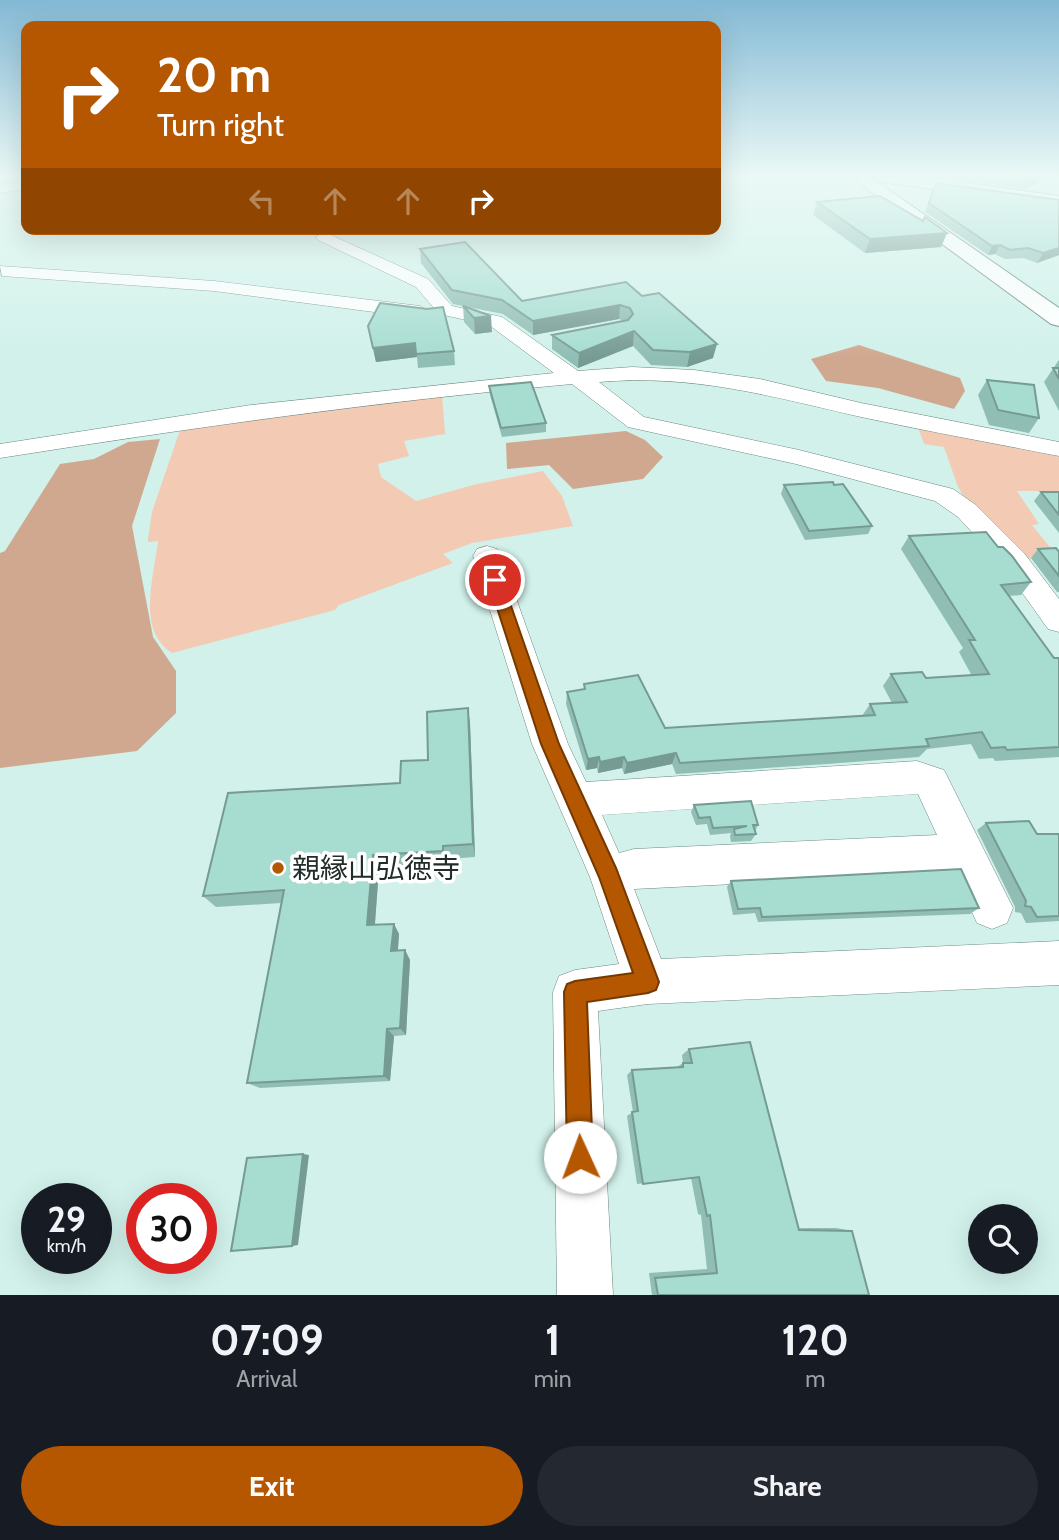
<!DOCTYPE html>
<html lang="en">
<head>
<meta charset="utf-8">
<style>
  body { margin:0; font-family:Cabin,"Noto Sans JP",sans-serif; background:#242831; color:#f1f3f6; height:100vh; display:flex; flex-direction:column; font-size:26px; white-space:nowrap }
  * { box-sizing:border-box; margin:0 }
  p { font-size:23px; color:#9ea1a6 }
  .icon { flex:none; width:38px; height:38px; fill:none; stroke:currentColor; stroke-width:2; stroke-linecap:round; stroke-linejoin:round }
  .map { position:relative; height:1295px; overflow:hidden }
  .sheet { display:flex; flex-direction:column; background:#171b24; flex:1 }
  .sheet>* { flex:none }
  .top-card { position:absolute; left:21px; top:21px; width:700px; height:214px; border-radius:14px; box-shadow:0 7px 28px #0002; background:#b45700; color:#fff; overflow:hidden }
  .fabs { position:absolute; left:968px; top:1204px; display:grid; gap:14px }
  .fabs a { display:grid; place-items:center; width:70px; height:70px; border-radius:50%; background:#171b24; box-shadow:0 7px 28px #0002; font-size:35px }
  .speed { position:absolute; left:21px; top:1183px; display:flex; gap:14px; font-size:35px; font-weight:700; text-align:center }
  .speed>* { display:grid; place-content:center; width:91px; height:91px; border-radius:50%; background:#171b24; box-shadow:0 7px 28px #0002; line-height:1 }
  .speed small { font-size:18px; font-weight:400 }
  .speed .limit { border:10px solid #d22; background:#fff; color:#111 }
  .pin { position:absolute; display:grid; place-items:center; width:60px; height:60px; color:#fff; margin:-30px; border:4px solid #fff; border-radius:50%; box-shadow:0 2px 7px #0007 }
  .me { position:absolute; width:77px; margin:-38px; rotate:358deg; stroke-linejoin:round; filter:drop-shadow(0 0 5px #0008) }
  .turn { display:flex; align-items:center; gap:24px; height:147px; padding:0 21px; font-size:32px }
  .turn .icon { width:91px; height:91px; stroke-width:2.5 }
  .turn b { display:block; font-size:49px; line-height:60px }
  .lanes { display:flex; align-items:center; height:66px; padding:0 21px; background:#0003; justify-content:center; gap:35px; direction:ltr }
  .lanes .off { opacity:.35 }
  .eta { display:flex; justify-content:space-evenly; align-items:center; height:119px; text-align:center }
  .eta b { font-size:42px; font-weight:800; line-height:49px }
  .cta { display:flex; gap:14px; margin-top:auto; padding:14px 21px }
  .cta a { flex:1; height:80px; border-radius:42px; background:#b45700; color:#fff; font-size:28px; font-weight:800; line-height:80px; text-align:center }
  .cta a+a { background:#242831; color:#f1f3f6 }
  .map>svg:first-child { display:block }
</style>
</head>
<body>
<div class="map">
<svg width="1059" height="1295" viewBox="0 0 1059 1295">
  <rect width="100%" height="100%" fill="#d1f1ea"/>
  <g fill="#f3cbb4">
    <path d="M442,394L445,434L404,441L409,456L378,464L381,477L416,501L473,485L543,471L562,496L573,526L472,543L443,554L453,563L339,605L335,610L172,653C136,630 154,577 158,541L148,542V539L152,512L181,427Z"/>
    <polygon points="918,427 1059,455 1059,491 1017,491 1039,524 1032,525 1057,556 1025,559 971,508 958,487 944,447 924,444"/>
  </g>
  <g fill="#d0a890">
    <polygon points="859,345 960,378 965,391 954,409 878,388 826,381 811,359"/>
    <polygon points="626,431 645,440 663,457 643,479 573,489 549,465 507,469 506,443"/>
    <polygon points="160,439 132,526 153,637 176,671 176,713 137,751 0,768 0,553 5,551 60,464 94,459 128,442"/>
  </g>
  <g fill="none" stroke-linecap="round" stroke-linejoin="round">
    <defs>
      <g id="street">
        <polygon points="1037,177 1059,177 1059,185 1038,180"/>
        <polygon points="26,181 26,189 0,193 0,185"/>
        <path d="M324,232L428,279L452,306L502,317L578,371L632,367L694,370L760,379L861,403L1059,442V456C993,443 926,431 861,417C770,396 693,374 599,382L644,417L799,450L953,489L976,505L1024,553L1059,599V632L1048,629L1004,567L958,517L935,501L796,464L628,427L572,384C380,401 190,428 0,458V444L251,405L554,373L489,325L439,314L416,287L318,240L316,237Z"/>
        <polygon points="0,266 214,281 420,306 429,312 420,318 214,291 2,276"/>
        <path d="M487,546L497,549L501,556L568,744L586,782L917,761L944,770L1013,908L1007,923L992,929L977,923L954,873L634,889L661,959L1059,941V985L648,1004L598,1011L613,1295H557L553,992L559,976L575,970L619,964L590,877L532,744L473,556L477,549ZM918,794L937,835L634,849L619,853L602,815Z"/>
      </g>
      <polygon id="primary" points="851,177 870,177 1059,308 1059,326 1051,324"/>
      <polygon id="highway" points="874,177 922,177 1059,196 1059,206 882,182"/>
    </defs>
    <use href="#street" stroke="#6b8881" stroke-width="1"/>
    <use href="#primary" stroke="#6b8881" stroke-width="2"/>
    <use href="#highway" stroke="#6b8881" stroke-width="2"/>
    <use href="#street" fill="#fff" fill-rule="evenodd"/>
    <use href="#primary" fill="#fff" fill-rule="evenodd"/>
    <use href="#highway" fill="#fff" fill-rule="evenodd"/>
  </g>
  <g fill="#90beb4">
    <polygon points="944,177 1040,177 1037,182 1025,189"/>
    <polygon points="936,183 1059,200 1059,255 1037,263 1023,258 1005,259 995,254 988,255 925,212"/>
    <polygon points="817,202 923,221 947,233 941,247 865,253 813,215"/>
    <polygon points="420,249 522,301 626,282 713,358 687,367 651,365 633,346 578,368 552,349 552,335 624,321 619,319 533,335 503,314 453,304 421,263"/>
    <polygon points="463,306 492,332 475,334 464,322"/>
    <polygon points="368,326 454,351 455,365 418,368 417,357 376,362"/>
    <polygon points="1059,360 1059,411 1044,382"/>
    <polygon points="987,380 1039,418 1029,433 989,425 978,395"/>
    <polygon points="489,386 546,423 546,432 502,437 490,395"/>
    <polygon points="784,485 834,485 872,526 868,534 805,540 781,494"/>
    <polygon points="1041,492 1059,492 1059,533 1034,501"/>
    <polygon points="909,536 998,547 1031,582 1021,595 1009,596 1054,658 1059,658 1059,757 995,761 993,758 979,759 971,744 927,749 919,757 827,764 676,774 672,764 624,774 622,768 598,773 597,768 586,770 566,704 567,692 584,689 584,684 665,728 862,716 870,704 892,703 883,686 891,674 926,678 972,676 959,652 963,648 901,549"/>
    <polygon points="1038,549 1059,552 1059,592 1057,592 1031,558"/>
    <polygon points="468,708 470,724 475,857 446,859 446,864 379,868 375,925 394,924 399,934 398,950 405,950 410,960 406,1035 394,1036 390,1081 260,1088 247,1083 281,903 216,907 203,896 400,783 428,760"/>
    <polygon points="694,805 758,825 755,831 756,834 751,841 731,842 730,836 731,833 710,835 707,824 696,825 691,812"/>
    <polygon points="986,823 1037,834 1059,834 1059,921 1026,923 1021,913 1015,912 1015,907 977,830"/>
    <polygon points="731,881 979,908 970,914 758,922 755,913 733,915 727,887"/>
    <polygon points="689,1049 799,1228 836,1228 852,1231 869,1295 652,1295 649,1273 707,1269 701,1215 698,1214 691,1178 637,1184 627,1116 633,1112 627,1075 632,1070 677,1067 683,1063 682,1055"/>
  </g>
  <g fill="#759b92">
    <polygon points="1032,177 1040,177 1037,182 1025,189 1030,179"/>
    <polygon points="947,233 941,247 865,253 870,239"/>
    <polygon points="1000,245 995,254 988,255 992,246"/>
    <polygon points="1059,248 1059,255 1037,263 1043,253"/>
    <polygon points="620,305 619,319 533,335 533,321"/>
    <polygon points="491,316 492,332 475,334 474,318"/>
    <polygon points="634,331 633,346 578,368 579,353"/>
    <polygon points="415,343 417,357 376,362 373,348"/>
    <polygon points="717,344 713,358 687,367 690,352"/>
    <polygon points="468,708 470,724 475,857 473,844"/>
    <polygon points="676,753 672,764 624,774 627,763"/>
    <polygon points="599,757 597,768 586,770 588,759"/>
    <polygon points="624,757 622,768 598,773 600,762"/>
    <polygon points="373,855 379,868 374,935 367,925"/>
    <polygon points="394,924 399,934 397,960 391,951"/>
    <polygon points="405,950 410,960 406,1035 400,1028"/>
    <polygon points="387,1029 394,1036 390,1081 384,1076"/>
    <polygon points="303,1154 309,1155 298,1245 292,1246"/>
  </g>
  <g fill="#a7ddd1" stroke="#759b92" stroke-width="2">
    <polygon points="936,183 1059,200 1059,248 1043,253 1028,248 1010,250 1000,245 992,246 929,203"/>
    <polygon points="880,196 923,221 925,217 947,233 870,239 817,202"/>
    <polygon points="465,242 522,301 626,282 642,296 659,293 717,344 690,352 653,350 634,331 579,353 552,335 628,320 633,314 630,308 620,305 533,321 502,300 452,290 420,249"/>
    <polygon points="380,303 427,309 443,307 454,351 416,354 415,343 373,348 368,326"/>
    <polygon points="463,306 491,316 474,318"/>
    <polygon points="1053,368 1059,368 1059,379"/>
    <polygon points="987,380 1034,385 1039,418 998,410"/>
    <polygon points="531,382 546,423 501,428 489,386"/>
    <polygon points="833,482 834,485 843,484 872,526 809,531 784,485"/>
    <polygon points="1041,492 1059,492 1059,515"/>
    <polygon points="986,532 998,547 1003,547 1012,556 1031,582 1001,585 1054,658 1059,658 1059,747 1007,750 1005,747 991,748 982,732 926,739 929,746 835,753 680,763 676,753 627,763 624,757 600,762 599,757 588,759 567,692 585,689 584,684 638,675 665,728 875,715 870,704 907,702 891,674 922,672 926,678 989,674 969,640 975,640 909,536"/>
    <polygon points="1056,548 1059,552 1059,576 1038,549"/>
    <polygon points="468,708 473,844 443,846 443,851 373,855 367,925 394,924 391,951 405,950 400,1028 387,1029 384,1076 247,1083 284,890 203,896 228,793 400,783 401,761 428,760 427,712"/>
    <polygon points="751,801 758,825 753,825 756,834 735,835 734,829 747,826 713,828 710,817 699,818 694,805"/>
    <polygon points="1029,821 1037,834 1059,834 1059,916 1037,917 1031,907 1025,906 1026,901 986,823"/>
    <polygon points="961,869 979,908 762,917 760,908 738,909 731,881"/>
    <polygon points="750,1042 799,1230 852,1231 869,1295 658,1295 655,1278 717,1273 710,1215 707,1216 699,1177 643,1184 632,1112 638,1111 632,1070 683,1067 683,1063 692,1063 689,1049"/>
    <polygon points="303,1154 292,1246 231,1251 247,1158"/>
  </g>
  <linearGradient id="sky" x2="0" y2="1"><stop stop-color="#83b9d4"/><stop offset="0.49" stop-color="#eaf9f6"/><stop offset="1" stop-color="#eaf9f6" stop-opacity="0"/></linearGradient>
  <rect width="1059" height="359" fill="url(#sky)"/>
  <polygon fill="#b45700" stroke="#753900" stroke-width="2" points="495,574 502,580 559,744 616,868 659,982 656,990 648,993 587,1002 593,1157 589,1167 580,1170 571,1167 567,1157 564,992 567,984 575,981 633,973 599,877 541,744 488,580"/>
  <circle fill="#b45700" stroke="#fff" stroke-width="2.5" cx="278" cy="868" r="7"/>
  <g text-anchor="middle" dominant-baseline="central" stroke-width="7" stroke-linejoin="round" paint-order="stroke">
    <g font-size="28" fill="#212d2a" stroke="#fff" text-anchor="start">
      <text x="292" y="868">親縁山弘徳寺</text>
    </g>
  </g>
</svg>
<div class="fabs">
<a><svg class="icon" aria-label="search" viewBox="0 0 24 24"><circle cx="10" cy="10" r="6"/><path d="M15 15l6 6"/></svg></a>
</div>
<div class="speed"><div>29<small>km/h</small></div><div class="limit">30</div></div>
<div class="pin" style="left:495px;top:580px;background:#d93025"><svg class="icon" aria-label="arrive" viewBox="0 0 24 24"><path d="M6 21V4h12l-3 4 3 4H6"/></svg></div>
<svg class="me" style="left:580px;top:1157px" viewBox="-20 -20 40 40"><circle r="19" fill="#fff"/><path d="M0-13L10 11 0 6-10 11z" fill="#b45700"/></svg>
<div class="top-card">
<div class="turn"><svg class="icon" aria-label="right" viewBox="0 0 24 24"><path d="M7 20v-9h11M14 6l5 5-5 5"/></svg><div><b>20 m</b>Turn right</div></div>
<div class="lanes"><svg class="icon off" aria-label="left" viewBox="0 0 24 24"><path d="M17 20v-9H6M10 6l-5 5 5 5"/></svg><svg class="icon off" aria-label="ahead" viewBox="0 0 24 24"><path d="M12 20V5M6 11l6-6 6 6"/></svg><svg class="icon off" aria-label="ahead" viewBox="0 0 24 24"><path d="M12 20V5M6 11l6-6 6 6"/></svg><svg class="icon" aria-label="right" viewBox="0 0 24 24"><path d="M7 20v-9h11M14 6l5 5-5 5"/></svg></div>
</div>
</div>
<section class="sheet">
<div class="eta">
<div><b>07:09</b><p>Arrival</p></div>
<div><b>1</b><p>min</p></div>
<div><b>120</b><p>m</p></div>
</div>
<div class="cta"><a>Exit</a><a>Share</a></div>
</section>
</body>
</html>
